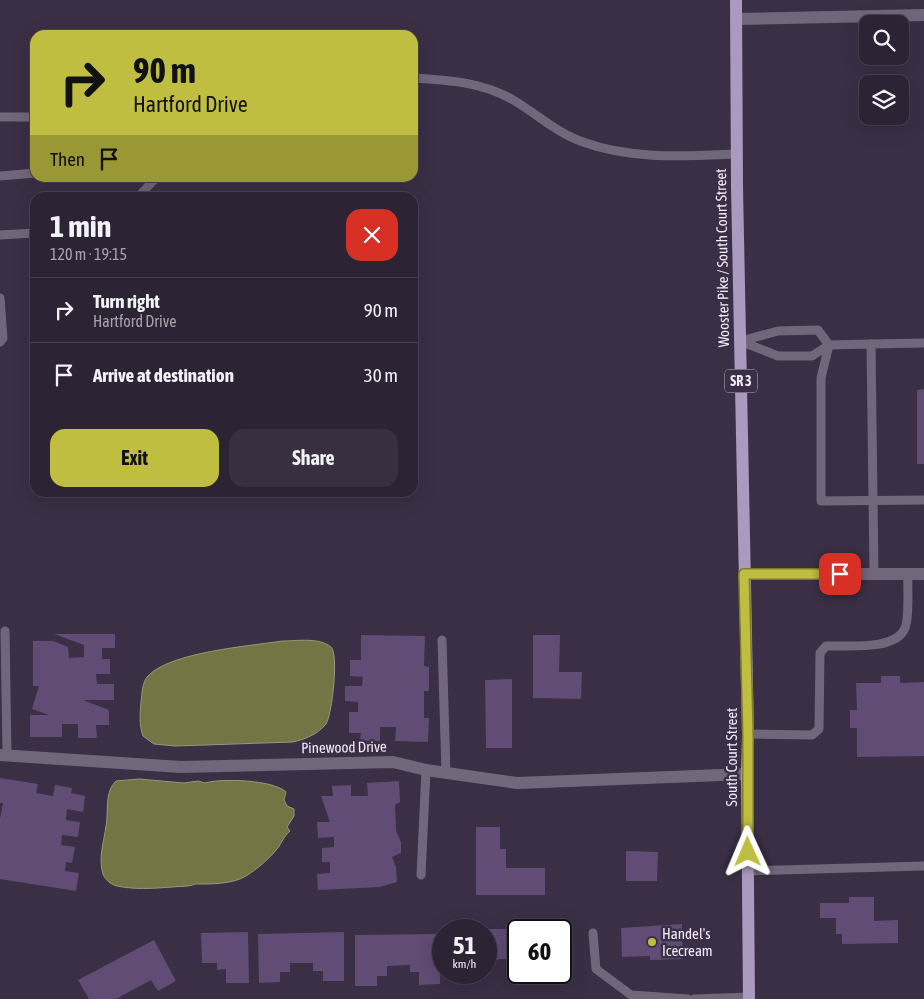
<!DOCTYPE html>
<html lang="en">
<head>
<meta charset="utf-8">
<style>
  body { margin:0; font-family:"Asap Condensed",sans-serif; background:#382f40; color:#f1f3f6; height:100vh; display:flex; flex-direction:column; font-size:19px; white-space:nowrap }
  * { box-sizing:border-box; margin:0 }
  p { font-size:16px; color:#a6a4ac }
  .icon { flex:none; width:28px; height:28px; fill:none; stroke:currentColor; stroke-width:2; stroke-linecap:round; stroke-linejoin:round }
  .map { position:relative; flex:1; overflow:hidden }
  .sheet { position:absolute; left:30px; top:192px; width:388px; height:305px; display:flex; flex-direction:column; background:#2c2334; border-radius:15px; box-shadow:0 5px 20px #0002,0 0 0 1px #48404f }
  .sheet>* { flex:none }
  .top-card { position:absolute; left:30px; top:30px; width:388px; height:152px; border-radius:15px; box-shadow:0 5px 20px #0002,0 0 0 1px #48404f; background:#c0be41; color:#111; overflow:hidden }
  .controls { position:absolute; left:859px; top:15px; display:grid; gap:10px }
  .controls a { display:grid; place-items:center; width:50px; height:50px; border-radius:10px; background:#2c2334; box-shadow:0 5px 20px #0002,0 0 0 1px #48404f; font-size:25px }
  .speed { position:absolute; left:432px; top:919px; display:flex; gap:10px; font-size:25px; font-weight:700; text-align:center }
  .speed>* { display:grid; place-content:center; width:65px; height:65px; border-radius:50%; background:#2c2334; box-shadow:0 5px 20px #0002,0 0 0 1px #48404f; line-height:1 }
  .speed small { font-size:12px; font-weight:400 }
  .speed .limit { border:2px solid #111; border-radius:8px; background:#fff; color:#111 }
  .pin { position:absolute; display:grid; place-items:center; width:42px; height:42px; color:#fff; margin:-21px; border-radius:10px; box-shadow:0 2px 8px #0006 }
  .me { position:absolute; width:55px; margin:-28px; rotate:359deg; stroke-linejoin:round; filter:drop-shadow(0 0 4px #0008) }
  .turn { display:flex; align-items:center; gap:18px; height:105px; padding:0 20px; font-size:22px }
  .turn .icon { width:65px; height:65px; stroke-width:2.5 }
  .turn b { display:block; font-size:35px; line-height:42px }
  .then { display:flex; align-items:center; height:48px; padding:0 20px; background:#0003; gap:10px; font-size:19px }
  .round { display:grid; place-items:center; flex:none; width:52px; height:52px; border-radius:15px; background:#382f40 }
  .overview { display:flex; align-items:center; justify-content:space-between; height:85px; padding:0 20px }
  h1 { font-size:30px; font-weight:700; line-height:38px }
  .action { display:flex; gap:10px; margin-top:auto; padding:10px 20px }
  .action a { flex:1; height:58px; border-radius:15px; background:#c0be41; color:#111; font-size:20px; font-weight:700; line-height:58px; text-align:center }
  .action a+a { background:#382f40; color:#f1f3f6 }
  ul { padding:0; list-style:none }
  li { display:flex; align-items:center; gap:15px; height:65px; padding:0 20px; border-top:1px solid #48404f }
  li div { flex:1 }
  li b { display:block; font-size:19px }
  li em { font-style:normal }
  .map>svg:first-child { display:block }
</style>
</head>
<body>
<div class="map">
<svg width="924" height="999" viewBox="0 0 924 999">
  <rect width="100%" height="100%" fill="#3a2f45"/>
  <g fill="#747444" stroke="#9a977a">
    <path d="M282,641C297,641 319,637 331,647C339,654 332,715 326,724C317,735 305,739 293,742L175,746L154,744L143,736C139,725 140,714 141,702C142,694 142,682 148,676C170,652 251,646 282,641Z"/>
    <path d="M139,779L184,783L198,781L205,783C222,778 274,780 286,792L284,800L287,806L294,809V816L287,827L290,831C283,837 282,843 277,849C268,860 257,869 246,876C233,884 212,884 199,884C195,883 192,886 188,886C165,887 140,891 117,886C112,885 105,880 103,874C98,859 104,841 106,826C109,811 104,793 116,781Z"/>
  </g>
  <g fill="#604c75">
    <polygon points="924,389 924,464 917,464 917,390"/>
    <polygon points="54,634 115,634 115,648 102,648 102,659 110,659 110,674 96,674 97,684 114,684 114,700 83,700 109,710 109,725 96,725 97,738 78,738 78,724 62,724 62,737 30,737 30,715 49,715 32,709 39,686 33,686 33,641 53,641 68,647 69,658 84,657 84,645"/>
    <polygon points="361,635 425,636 424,666 429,667 429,691 424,691 424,718 429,718 428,742 395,741 396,727 380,727 380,741 360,741 361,733 349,733 349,712 358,712 358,702 345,701 345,686 362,686 363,677 350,676 350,660 361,660"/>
    <polygon points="533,635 560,635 559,672 582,672 581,699 533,698"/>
    <polygon points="881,676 900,676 900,683 924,682 924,756 857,757 857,728 850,728 850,710 857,710 856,683 881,683"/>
    <polygon points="512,679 512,748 486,748 485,680"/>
    <polygon points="0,778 38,784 36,793 53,796 55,785 72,788 71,793 85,796 83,812 67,809 66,820 80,822 78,837 62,835 61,845 75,847 72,863 66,862 65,871 79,873 76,891 0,879 0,819 3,803 0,803"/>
    <polygon points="399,781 400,802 395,805 396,831 401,842 401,853 392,857 396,867 397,882 380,887 318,890 317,874 330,873 330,862 322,862 322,848 334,847 334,837 318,838 317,822 330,822 321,796 333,796 332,786 351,785 351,796 368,796 367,783"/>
    <polygon points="476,827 500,827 500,849 506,849 506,868 545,868 545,895 476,895"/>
    <polygon points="626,851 658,852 657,881 626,881"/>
    <polygon points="849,897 874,897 874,921 898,920 898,943 842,944 842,934 836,934 836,918 820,918 820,903 849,903"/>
    <polygon points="682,924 683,959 650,960 650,956 622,957 621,928"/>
    <polygon points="486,929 519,929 519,972 537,972 537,980 517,981 516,968 506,968 506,959 486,960"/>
    <polygon points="248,932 249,983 226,983 226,969 217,970 217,963 202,963 201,933"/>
    <polygon points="344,932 344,981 323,981 323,971 313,971 313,963 290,963 290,972 280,972 280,982 259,983 258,934"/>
    <polygon points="439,934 440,984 419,985 419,972 410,972 410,965 387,966 387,976 377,976 377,986 355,986 355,935"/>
    <polygon points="154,940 176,981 158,991 151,980 116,999 89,999 78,980"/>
    <polygon points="452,972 473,972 474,979 452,980"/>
  </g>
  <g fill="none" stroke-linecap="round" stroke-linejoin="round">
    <g stroke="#70687a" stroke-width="9">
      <path d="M412,78C449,80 483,82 515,101C538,115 557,133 583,142C632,160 686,156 737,154"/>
      <polyline points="0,117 35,117"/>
      <polyline points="0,176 35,173"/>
      <polyline points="137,198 156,178"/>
      <polyline points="0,235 35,233"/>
      <polyline points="0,298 3,338 0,342"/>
      <polyline points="740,341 778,356 812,356 829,345 871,344 874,574"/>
      <polyline points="741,341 778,331 818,330 829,345 821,378 821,501 924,500"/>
      <polyline points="871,344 924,343"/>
      <polyline points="5,631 7,755"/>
      <polyline points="442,640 446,773"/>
      <path d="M748,734L812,735L819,729L820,653L826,646C847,645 896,651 905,628C910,616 907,588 908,574"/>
      <polyline points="748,871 924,866"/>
      <polyline points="421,875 426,770"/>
      <polyline points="593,933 596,969 631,995 688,999"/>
      <polyline points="694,999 749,997"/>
    </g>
    <g stroke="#70687a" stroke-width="12">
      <polyline points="736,19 924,15"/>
      <polyline points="744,574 924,574"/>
      <polyline points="0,755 181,767 393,762 426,770 517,783 747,774"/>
    </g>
    <polyline stroke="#ab99bf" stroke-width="12" points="736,0 737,187 748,734 747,774 749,999"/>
  </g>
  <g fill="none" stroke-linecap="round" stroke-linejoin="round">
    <defs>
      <polyline id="route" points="748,852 748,734 744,574 840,574"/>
    </defs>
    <use href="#route" stroke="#7d7c2a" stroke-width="12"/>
    <use href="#route" stroke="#c0be41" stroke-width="9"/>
  </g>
  <circle fill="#c0be41" stroke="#3a2f45" stroke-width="2" cx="652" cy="942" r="5"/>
  <g text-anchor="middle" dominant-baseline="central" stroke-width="5" stroke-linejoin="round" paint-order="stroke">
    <rect fill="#3a2f45" stroke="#bab2c3" stroke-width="1" x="725" y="369.5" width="32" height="23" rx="4"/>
    <g font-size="14" font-weight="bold" fill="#f1eaf9">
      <text x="741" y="381">SR 3</text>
    </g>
    <g font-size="15" fill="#f1eaf9" stroke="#3a2f45">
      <text transform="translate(722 258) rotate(-91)">Wooster Pike / South Court Street</text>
      <text transform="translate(344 747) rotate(-1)">Pinewood Drive</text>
      <text transform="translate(731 757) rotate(-90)">South Court Street</text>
    </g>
    <g font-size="15" fill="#f1eaf9" stroke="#3a2f45" text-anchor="start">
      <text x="662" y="933">Handel's<tspan x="662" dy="17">Icecream</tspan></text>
    </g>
  </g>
</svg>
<div class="controls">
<a><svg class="icon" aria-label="search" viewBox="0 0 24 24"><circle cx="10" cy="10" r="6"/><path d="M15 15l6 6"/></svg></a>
<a><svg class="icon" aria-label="layers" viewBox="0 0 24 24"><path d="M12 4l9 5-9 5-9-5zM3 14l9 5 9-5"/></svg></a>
</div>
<div class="speed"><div>51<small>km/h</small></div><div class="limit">60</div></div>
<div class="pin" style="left:840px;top:574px;background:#d93025"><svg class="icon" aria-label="arrive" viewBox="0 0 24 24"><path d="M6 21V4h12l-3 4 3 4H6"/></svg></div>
<svg class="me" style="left:748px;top:852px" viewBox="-20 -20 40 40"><path d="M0-17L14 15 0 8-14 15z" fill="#c0be41" stroke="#fff" stroke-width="4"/></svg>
<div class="top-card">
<div class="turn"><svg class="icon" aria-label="right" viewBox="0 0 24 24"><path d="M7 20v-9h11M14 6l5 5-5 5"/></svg><div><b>90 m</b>Hartford Drive</div></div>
<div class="then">Then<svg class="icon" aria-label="arrive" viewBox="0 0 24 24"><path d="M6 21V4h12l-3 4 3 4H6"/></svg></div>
</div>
<section class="sheet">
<div class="overview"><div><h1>1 min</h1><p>120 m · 19:15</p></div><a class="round" style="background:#d93025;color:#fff"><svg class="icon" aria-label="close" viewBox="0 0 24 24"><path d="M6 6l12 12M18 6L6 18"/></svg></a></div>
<ul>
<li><svg class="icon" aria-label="right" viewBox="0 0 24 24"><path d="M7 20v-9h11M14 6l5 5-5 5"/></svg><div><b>Turn right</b><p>Hartford Drive</p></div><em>90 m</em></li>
<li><svg class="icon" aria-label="arrive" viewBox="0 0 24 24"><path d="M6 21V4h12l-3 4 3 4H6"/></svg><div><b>Arrive at destination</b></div><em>30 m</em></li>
</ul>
<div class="action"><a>Exit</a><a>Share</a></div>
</section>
</div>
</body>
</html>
